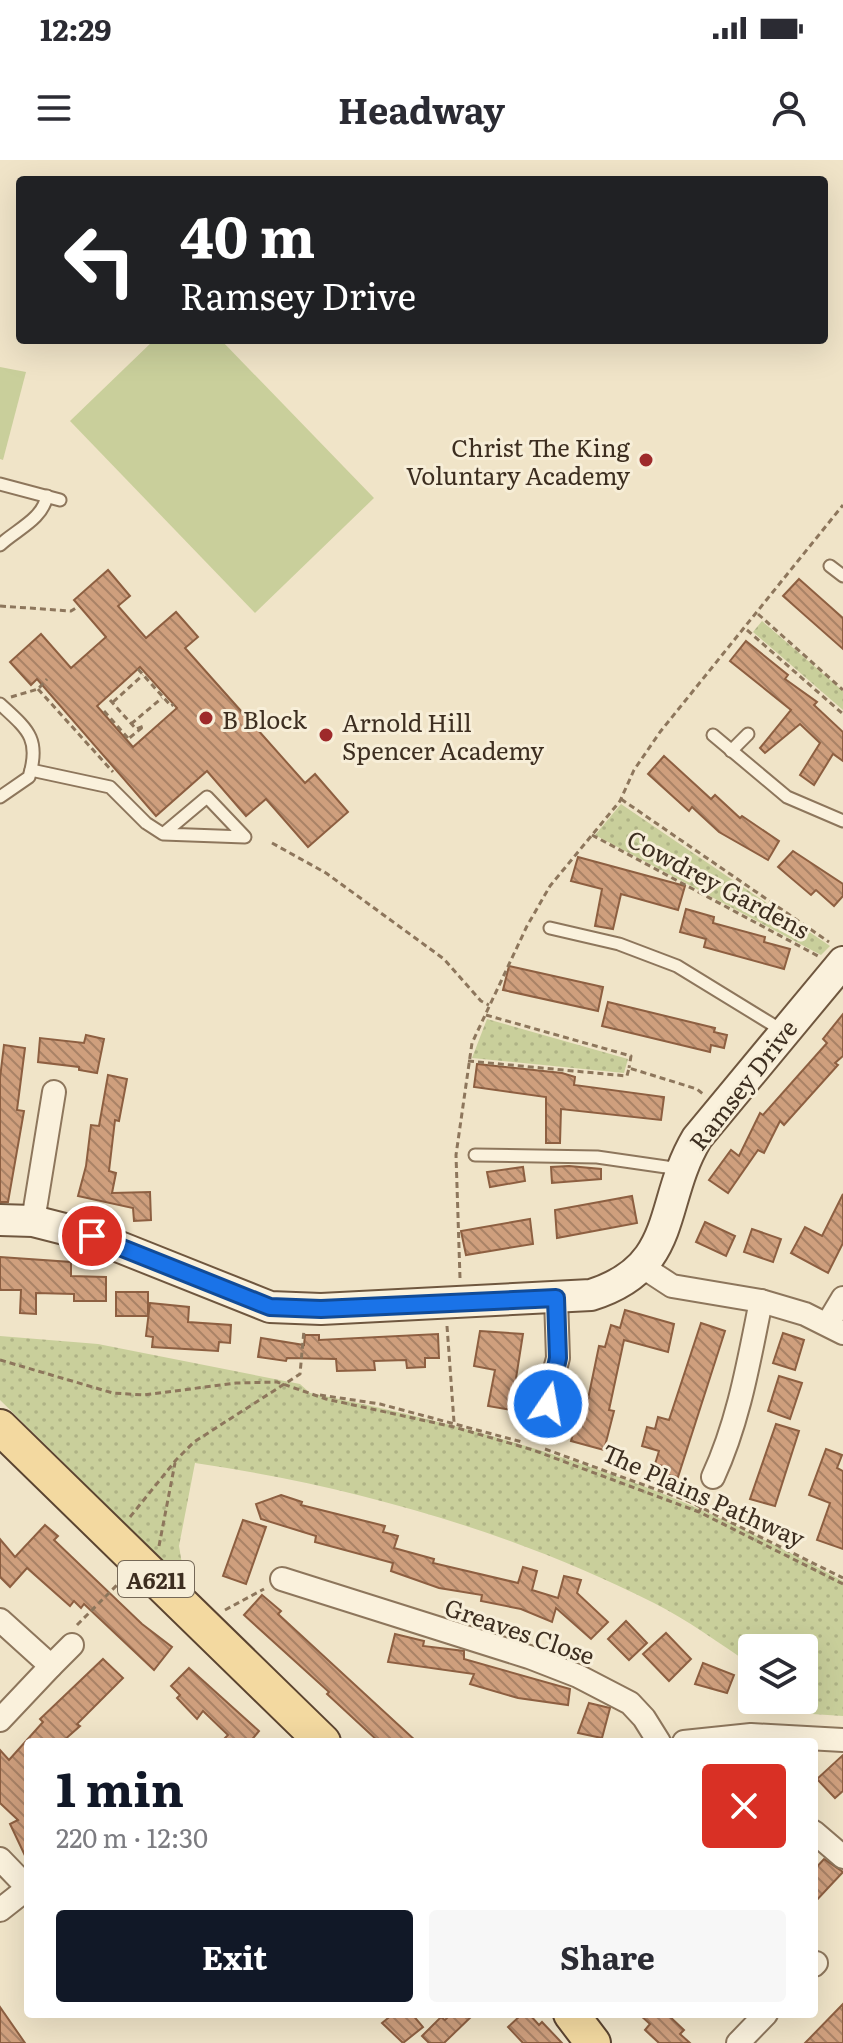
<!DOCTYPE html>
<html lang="en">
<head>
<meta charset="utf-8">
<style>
  body { margin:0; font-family:Literata,serif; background:#f7f7f7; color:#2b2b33; height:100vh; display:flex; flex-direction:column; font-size:30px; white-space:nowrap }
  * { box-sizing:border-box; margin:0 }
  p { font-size:26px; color:#7c7c81 }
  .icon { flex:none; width:44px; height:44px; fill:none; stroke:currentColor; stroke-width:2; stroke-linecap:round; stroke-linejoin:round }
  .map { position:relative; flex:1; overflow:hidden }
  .drawer { position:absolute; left:24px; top:1578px; width:794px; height:280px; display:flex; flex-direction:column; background:#fff; border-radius:8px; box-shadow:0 8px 32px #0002 }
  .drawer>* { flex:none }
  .banner { position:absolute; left:16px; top:16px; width:812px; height:168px; border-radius:8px; box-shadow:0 8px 32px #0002; background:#202124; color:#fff; overflow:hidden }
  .tools { position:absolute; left:738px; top:1474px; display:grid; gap:16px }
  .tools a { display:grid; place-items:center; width:80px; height:80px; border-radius:8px; background:#fff; box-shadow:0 8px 32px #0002; font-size:40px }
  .pin { position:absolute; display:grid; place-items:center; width:68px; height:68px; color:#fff; margin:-34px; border:4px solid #fff; border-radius:50%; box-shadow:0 2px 8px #0007 }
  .me { position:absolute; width:88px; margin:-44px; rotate:12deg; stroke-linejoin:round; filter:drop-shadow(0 0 6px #0008) }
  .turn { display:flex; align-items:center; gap:28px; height:168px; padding:0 32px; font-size:36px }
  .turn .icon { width:104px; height:104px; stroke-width:2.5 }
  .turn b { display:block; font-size:56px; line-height:68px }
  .round { display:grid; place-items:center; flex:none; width:84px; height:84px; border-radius:8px; background:#f7f7f7 }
  .summary { display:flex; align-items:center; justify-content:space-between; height:136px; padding:0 32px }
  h1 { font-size:48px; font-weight:700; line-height:60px; color:#111827 }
  .primary-button { display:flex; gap:16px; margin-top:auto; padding:16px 32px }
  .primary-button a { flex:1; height:92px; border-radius:8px; background:#111827; color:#fff; font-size:32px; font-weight:700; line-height:92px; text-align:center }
  .primary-button a+a { background:#f7f7f7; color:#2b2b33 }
  .status { display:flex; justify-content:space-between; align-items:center; height:56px; padding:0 40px; background:#fff; direction:ltr }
  .status svg { height:22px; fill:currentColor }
  header { display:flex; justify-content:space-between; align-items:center; height:104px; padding:0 32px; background:#fff; font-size:36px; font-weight:700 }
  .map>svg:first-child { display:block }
</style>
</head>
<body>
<div class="status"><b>12:29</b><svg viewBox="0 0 49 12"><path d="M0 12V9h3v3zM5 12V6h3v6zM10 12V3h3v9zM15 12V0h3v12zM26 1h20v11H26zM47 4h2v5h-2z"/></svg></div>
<header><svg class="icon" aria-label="menu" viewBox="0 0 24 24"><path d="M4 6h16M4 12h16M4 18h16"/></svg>Headway<svg class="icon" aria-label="person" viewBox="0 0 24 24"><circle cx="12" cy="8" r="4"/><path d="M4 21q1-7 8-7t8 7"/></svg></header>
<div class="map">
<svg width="843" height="1883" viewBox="0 0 843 1883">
  <defs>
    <pattern id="grass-dots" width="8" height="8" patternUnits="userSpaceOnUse" patternTransform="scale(2)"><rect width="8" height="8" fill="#c9cf9b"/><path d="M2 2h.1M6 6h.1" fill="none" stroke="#aeb285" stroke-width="1.8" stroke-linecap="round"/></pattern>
    <pattern id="building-back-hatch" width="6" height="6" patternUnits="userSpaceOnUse" patternTransform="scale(2)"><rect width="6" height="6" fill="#cf9f7d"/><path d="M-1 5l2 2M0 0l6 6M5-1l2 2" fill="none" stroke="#a98266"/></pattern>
  </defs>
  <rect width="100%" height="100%" fill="#f0e4c8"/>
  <g fill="url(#grass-dots)">
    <polygon points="762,461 843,531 843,550 753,472"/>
    <polygon points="621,644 830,786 821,795 595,675"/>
    <polygon points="487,859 628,899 624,913 472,898"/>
    <path d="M0,1176L98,1184L300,1224L310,1233C440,1259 568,1293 690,1345C742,1367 793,1394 843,1421V1556L781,1552L785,1540H804V1488H752V1505C720,1484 688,1460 654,1443C511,1371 353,1326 195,1303L179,1386L185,1422L0,1240Z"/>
  </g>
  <g fill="#c9cf9b">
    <polygon points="154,180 221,180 374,338 255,453 70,261"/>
    <polygon points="0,207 26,212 3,300 0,299"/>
  </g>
  <g fill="url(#building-back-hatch)" stroke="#8d5f41" stroke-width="2" fill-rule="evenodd">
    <path d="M108,410L130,436L118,446L146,478L176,452L198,477L185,488L305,623L315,614L348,652L308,687L266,639L246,656L207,611L156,656L37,519L31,525L10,502L41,474L71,508L106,477L74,440ZM140,507L177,548L133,587L97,546Z"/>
    <polygon points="799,419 843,458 843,489 783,436"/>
    <polygon points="746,481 788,515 785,519 817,542 814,545 843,572 843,601 833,594 814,625 800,615 820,583 800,564 765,593 760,588 791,550 730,501"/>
    <polygon points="664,596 711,639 715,635 740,658 742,656 779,681 768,700 719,672 692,647 689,651 648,614"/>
    <polygon points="793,691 843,724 843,736 834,746 816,730 811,735 778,707"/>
    <polygon points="578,697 685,726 678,750 621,734 613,769 595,766 602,729 571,721"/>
    <polygon points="686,749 714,757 713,763 765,777 764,782 790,789 784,809 704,787 706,779 680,772"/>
    <polygon points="509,806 603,827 598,851 503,830"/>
    <polygon points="608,842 715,868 714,872 727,875 724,888 711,885 710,892 602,866"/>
    <polygon points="843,854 843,896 835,903 838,905 784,965 780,961 764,993 758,990 728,1033 709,1020 731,990 739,996 760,953 763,955 827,883 823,879"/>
    <polygon points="86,875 104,879 97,913 79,910 79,907 38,902 40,878 84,883"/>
    <polygon points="4,885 25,888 17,950 24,951 8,1042 0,1042 0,918"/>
    <polygon points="477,904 562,913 575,917 574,925 664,937 661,960 561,949 560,983 546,983 546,937 474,927"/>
    <polygon points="108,915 127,919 119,961 115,960 109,1011 116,1013 112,1033 150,1032 151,1060 134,1061 133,1048 78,1036 86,1006 91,965 99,966"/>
    <polygon points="569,1006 601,1009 601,1019 552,1023 551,1007"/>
    <polygon points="523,1007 525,1021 490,1027 487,1012"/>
    <polygon points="843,1034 843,1083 828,1113 791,1093 805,1067 822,1076"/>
    <polygon points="632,1036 637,1063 557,1078 555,1050"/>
    <polygon points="530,1059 533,1084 466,1095 461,1071"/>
    <polygon points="705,1062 735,1076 726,1096 696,1082"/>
    <polygon points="752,1069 781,1079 773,1102 744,1092"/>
    <polygon points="0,1097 71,1102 71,1116 106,1117 106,1141 74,1141 74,1134 36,1133 36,1154 20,1153 21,1130 0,1130"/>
    <rect x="116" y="1132" width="32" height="24"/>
    <polygon points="150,1143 189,1147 188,1162 231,1165 230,1183 219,1182 218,1191 152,1187 153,1177 146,1176"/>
    <polygon points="625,1150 674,1164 668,1192 624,1180 609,1250 614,1251 604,1290 571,1281 581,1243 587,1244 599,1186 605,1187 611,1165 620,1168"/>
    <polygon points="701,1163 725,1171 678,1317 661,1313 663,1306 655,1304 659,1291 642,1286 647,1267 655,1269 658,1257 669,1260"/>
    <polygon points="480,1171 523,1174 511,1250 488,1246 495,1210 474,1206"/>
    <polygon points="783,1173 804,1180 795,1210 773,1203"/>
    <polygon points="438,1174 439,1198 425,1198 425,1207 407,1208 406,1200 374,1201 375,1210 337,1211 336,1199 287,1198 286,1201 258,1197 261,1178 304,1185 305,1175 319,1175 319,1180"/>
    <polygon points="779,1216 802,1223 790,1259 768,1251"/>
    <polygon points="776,1264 799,1271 775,1346 750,1339"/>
    <polygon points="826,1289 842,1295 837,1308 843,1311 843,1389 817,1380 830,1343 809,1335"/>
    <polygon points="281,1335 302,1342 301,1345 385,1366 383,1372 398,1376 394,1388 434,1399 433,1403 518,1423 523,1407 537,1411 532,1430 558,1438 564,1416 581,1420 577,1433 608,1462 591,1479 556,1448 552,1462 521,1449 481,1441 482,1435 439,1428 391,1411 393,1403 315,1382 316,1376 261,1359 256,1344"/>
    <polygon points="243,1360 266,1367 246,1424 223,1416"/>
    <polygon points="45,1365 58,1376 54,1380 142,1464 172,1487 154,1510 84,1444 81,1448 74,1441 70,1446 27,1408 10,1427 0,1417 0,1379 15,1397"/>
    <polygon points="262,1435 281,1451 278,1454 417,1582 379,1582 327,1534 329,1532 244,1455"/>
    <polygon points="626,1461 647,1483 629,1500 608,1479"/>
    <polygon points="666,1473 691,1499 669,1521 643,1494"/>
    <polygon points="395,1474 424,1481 423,1486 464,1491 464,1499 570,1529 568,1545 518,1538 470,1524 474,1514 388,1502"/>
    <polygon points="103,1499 123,1518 77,1564 80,1566 62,1582 28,1582 28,1702 10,1664 18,1660 0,1643 0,1590 9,1600 43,1562 40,1559"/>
    <polygon points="703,1503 734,1515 727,1533 695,1524"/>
    <polygon points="189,1508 259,1571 250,1582 221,1582 228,1575 203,1551 197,1559 177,1538 180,1535 171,1526"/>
    <polygon points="589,1543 610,1548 602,1578 578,1573"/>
    <polygon points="843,1595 843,1631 835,1638 817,1619"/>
    <polygon points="824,1699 843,1712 814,1743 814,1710"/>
    <polygon points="843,1844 843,1883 805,1883"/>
    <polygon points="0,1847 25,1883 0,1883"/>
    <polygon points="393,1854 412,1854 423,1867 403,1883 382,1863"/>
    <polygon points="451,1854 474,1854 444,1883 429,1883 422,1876 441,1857 445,1860"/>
    <polygon points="522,1854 529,1854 539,1865 542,1862 562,1883 523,1883 508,1867"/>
    <polygon points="639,1854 667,1854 684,1870 680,1874 690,1883 659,1883 645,1870 650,1864"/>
  </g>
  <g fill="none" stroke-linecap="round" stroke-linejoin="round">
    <defs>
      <g id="lane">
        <polyline points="0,324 60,340"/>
        <path d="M0,385C17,369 42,360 47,336"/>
        <polyline points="830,406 843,416"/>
        <path d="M0,544C27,569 41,578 29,617L0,637"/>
        <polyline points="713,575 787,637 843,661"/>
        <polyline points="731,591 748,574"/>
        <polyline points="31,610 110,627 146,663 163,674 245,677 207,637 163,674"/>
        <polyline points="550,768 619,784 677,806 783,871"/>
        <polyline points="475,995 597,997 680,1009"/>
      </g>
      <g id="street">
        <polyline points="33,1061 54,932"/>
        <polyline points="643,1107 672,1126 761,1141 805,1154 843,1173"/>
        <polyline points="828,1163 843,1138"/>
        <polyline points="539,1269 558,1198 556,1138"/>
        <path d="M713,1317C739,1261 749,1200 761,1141"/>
        <polyline points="282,1419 529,1497 578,1516 630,1543 644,1558 659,1582"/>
        <polyline points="0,1460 51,1506 0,1560"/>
        <polyline points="51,1506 72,1485"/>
        <polyline points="684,1582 751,1575 843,1580"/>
        <polyline points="814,1672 843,1697"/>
        <polyline points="0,1699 28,1728"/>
        <polyline points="0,1750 28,1728"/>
        <polyline points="814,1805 816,1803"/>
        <polyline points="738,1883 766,1854"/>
      </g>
      <path id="secondary" d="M0,1060L33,1061L92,1076L270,1147L321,1149L591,1135C680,1107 658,1043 697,978L843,802"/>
      <g id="primary">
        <polyline points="0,1267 323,1582"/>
        <polyline points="571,1854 593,1883"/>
      </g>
    </defs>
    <use href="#lane" stroke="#8d765c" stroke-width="15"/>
    <use href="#street" stroke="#8d765c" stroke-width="26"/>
    <use href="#secondary" stroke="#6f573f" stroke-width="34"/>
    <use href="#primary" stroke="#5b4430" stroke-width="38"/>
    <g stroke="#8d765c" stroke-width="3" stroke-dasharray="6 4" stroke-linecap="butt">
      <polyline points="0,446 71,451 79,446"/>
      <polyline points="758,454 843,530"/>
      <polyline points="747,470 843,554"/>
      <polyline points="138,509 171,546 174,544"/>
      <polyline points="38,529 113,612"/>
      <polyline points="11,537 38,529 47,519"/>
      <polyline points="110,540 136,569 144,566 127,580"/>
      <polyline points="113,542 143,515"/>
      <polyline points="104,551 128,578"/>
      <polyline points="131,564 162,538"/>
      <polyline points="621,639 829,782"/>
      <polyline points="592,675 818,796"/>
      <polyline points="272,683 326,713 444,799 481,841 489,845"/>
      <polyline points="486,855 631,896 629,908"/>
      <polyline points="468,901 627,916 629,908 697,929 704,935"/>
      <polyline points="460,1118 456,995 472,883 527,766 550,726 620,641 634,610 660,572 843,345"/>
      <polyline points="447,1166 454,1262"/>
      <polyline points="0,1200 113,1233 144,1235 236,1223 277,1222 326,1239 454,1267 533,1290 699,1352 843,1424"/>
      <polyline points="320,1235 380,1244 522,1282"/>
      <polyline points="545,1289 688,1341 843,1418"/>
      <polyline points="699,1352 706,1335"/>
      <polyline points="130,1357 176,1300 194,1282 300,1214 304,1170"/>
      <polyline points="159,1386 175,1303"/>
      <polyline points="225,1450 264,1429"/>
      <polyline points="77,1465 122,1420"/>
    </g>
    <use href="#lane" stroke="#faf1dc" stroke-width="11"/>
    <use href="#street" stroke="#faf1dc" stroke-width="22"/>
    <use href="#secondary" stroke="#faf1dc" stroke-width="30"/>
    <use href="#primary" stroke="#f3d9a0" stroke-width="34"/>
  </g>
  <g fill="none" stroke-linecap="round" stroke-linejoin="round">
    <defs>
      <polyline id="route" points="92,1076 270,1147 321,1149 556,1138 558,1198 548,1244"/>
    </defs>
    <use href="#route" stroke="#114b97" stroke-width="20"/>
    <use href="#route" stroke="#1a73e8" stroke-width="14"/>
  </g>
  <g fill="#9e2a2b" stroke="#f7eed8" stroke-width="3">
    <circle cx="646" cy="300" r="8"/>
    <circle cx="206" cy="558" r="8"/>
    <circle cx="326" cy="575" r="8"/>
  </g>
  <g text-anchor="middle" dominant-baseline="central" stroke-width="6" stroke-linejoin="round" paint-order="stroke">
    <rect fill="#f7eed8" stroke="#756857" stroke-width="2" x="118" y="1401" width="76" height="36" rx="6"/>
    <g font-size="22" font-weight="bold" fill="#3d2e20">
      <text x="156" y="1419">A6211</text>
    </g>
    <g font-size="24" fill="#3d2e20" stroke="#f7eed8" text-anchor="start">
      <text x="630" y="286" text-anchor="end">Christ The King<tspan x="630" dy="28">Voluntary Academy</tspan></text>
      <text x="222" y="558">B Block</text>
      <text x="342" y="561">Arnold Hill<tspan x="342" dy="28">Spencer Academy</tspan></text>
    </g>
    <g font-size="24" fill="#3d2e20" stroke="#f7eed8">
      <text transform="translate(719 723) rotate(28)">Cowdrey Gardens</text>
      <text transform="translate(742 924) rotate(-52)">Ramsey Drive</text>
      <text transform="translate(704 1334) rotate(24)">The Plains Pathway</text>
      <text transform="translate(520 1470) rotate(19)">Greaves Close</text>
    </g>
  </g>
</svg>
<div class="tools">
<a><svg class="icon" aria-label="layers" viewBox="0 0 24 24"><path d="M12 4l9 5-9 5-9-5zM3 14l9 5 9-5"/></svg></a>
</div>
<div class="pin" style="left:92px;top:1076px;background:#d93025"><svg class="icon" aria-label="arrive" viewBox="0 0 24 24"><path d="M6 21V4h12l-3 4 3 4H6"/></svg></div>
<svg class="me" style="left:548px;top:1244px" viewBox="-20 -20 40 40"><circle r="17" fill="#1a73e8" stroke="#fff" stroke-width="3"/><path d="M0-11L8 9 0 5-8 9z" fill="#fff"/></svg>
<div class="banner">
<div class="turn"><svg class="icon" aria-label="left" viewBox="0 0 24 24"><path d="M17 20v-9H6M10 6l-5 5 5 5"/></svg><div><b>40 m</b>Ramsey Drive</div></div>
</div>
<section class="drawer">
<div class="summary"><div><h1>1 min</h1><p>220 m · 12:30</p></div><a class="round" style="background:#d93025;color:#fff"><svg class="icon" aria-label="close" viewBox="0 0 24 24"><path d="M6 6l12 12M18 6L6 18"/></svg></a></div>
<div class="primary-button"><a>Exit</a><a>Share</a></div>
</section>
</div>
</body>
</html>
